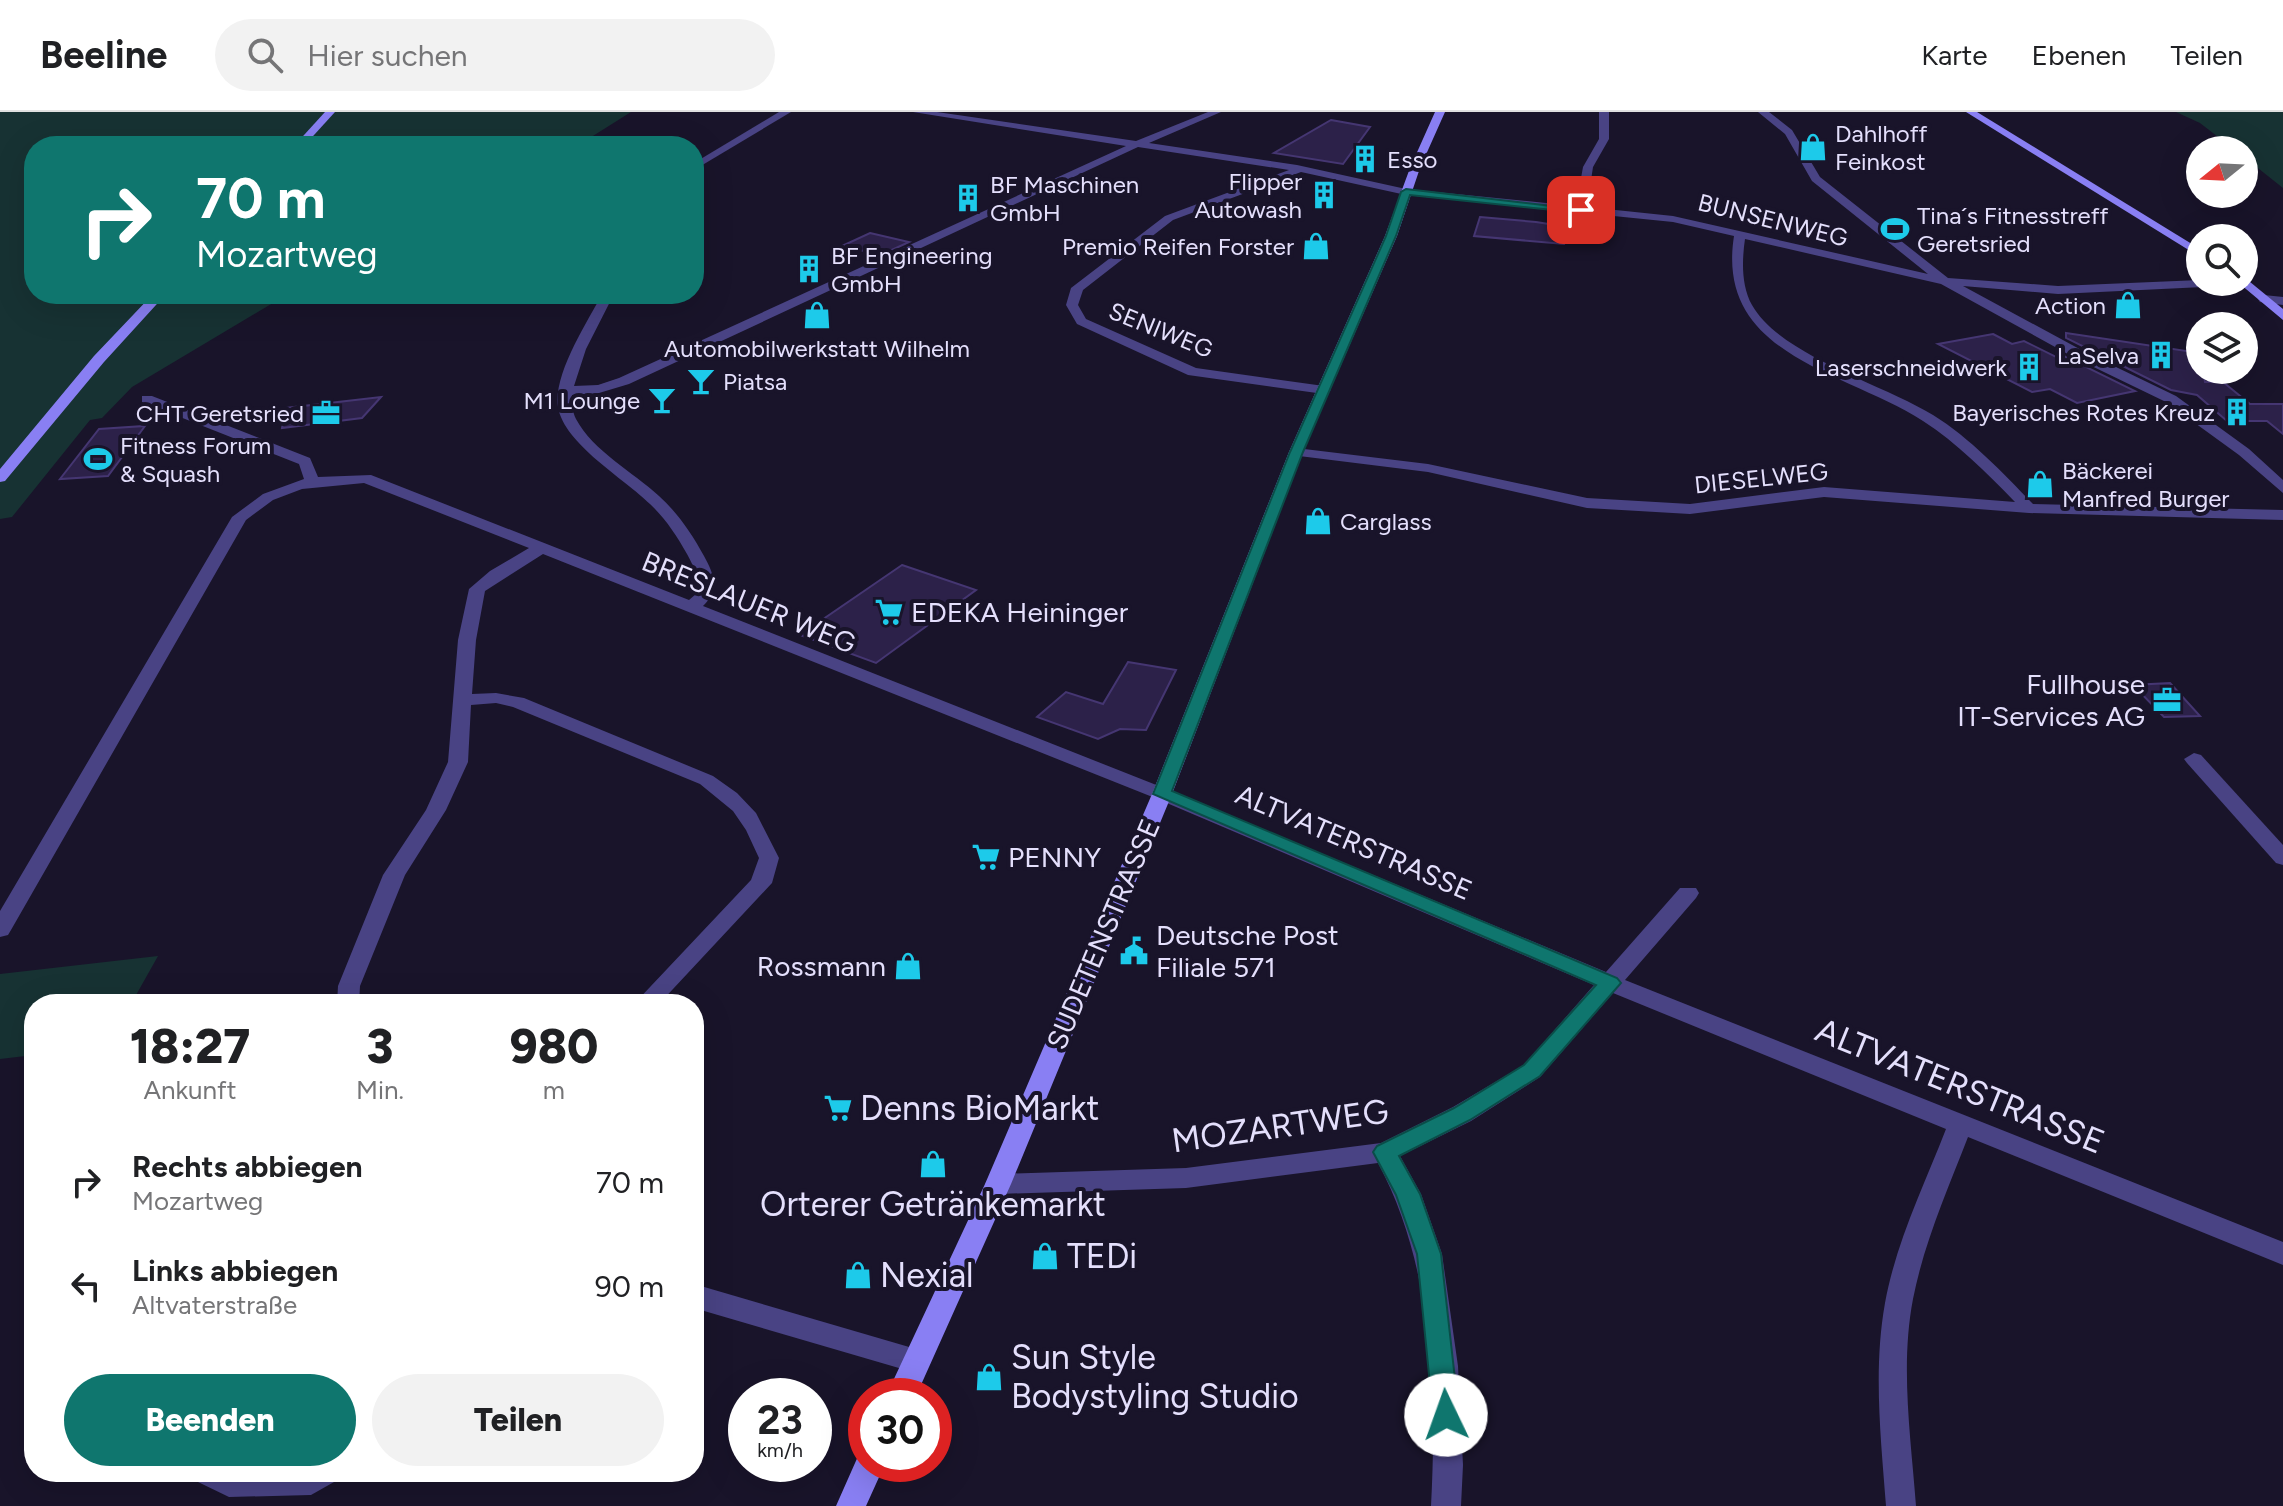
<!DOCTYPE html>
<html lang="de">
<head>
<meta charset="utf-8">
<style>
  body { margin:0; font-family:Figtree,sans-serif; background:#f2f2f2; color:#202124; height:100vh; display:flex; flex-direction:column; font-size:30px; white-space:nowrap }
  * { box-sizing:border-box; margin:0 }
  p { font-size:26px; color:#757577 }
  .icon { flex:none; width:44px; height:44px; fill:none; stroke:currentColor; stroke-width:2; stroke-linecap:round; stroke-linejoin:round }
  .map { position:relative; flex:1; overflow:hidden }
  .panel { position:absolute; left:24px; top:882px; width:680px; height:488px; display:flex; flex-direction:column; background:#fff; border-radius:32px; box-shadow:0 8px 32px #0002 }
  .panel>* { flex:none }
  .guide { position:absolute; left:24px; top:24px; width:680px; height:168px; border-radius:32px; box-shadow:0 8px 32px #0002; background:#0f766e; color:#fff; overflow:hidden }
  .needle { width:52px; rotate:252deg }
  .tools { position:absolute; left:2186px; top:24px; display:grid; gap:16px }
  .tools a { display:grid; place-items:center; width:72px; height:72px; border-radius:50%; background:#fff; box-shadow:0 8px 32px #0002; font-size:40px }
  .speed { position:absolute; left:728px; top:1266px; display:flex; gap:16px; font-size:40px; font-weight:700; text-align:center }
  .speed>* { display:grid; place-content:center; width:104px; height:104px; border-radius:50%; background:#fff; box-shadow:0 8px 32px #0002; line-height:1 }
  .speed small { font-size:20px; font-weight:400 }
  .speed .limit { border:12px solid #d22; background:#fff; color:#111 }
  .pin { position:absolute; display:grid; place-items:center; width:68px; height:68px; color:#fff; margin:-34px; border-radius:16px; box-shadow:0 4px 12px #0006 }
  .me { position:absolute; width:88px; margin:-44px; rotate:357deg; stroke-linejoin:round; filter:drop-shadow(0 0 6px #0008) }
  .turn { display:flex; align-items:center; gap:28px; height:168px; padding:0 40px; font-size:36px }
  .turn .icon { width:104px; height:104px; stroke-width:2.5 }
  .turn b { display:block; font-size:56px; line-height:68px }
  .eta { display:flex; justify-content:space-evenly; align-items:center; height:136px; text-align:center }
  .eta b { font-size:48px; font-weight:800; line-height:56px }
  .button { display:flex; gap:16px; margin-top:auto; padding:16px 40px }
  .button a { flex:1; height:92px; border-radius:48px; background:#0f766e; color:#fff; font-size:32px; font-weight:800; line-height:92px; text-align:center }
  .button a+a { background:#f2f2f2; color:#202124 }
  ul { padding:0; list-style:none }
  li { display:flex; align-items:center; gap:24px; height:104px; padding:0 40px }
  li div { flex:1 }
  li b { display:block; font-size:30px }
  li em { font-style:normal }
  header { display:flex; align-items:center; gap:48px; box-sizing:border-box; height:112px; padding:0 40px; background:#fff; border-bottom:2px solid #e0e0e0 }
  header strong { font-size:38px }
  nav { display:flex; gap:44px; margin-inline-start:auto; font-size:28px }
  .search { width:560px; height:72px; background:#f2f2f2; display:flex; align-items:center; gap:20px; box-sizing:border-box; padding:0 28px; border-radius:44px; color:#757577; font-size:30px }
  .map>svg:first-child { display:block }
</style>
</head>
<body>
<header>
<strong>Beeline</strong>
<div class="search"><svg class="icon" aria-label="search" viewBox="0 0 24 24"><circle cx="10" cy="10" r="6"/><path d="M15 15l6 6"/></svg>Hier suchen</div>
<nav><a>Karte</a><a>Ebenen</a><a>Teilen</a></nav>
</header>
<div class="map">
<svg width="2283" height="1394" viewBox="0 0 2283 1394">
  <rect width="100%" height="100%" fill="#19142a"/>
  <g fill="#173233">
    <polygon points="0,0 631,0 577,34 34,34 34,182 288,182 132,275 102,306 90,308 12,405 0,407"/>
    <polygon points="2176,0 2283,0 2283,76 2244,45 2244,38 2235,38 2200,11"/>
    <polygon points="158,844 131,892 34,892 34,943 0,947 0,862"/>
  </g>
  <g fill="#2c2149" stroke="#453672" stroke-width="2">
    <polygon points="1331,8 1370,15 1343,52 1274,41"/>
    <polygon points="1480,105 1536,110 1568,115 1564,132 1474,124"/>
    <polygon points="870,121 909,130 881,143 842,134"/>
    <polygon points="2066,221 2200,241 2200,258 2203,258 2205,270 2223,270 2250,292 2283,292 2283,322 2267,309 2227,309 2197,283 2171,278 2066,226"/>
    <polygon points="1993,222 2012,232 2024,229 2064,249 2064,244 2135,279 2077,291 2050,277 2032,280 1938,232"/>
    <polygon points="381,285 362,306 282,316 286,296"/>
    <polygon points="145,314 108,364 60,367 99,317"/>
    <polygon points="902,453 976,478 876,551 800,523"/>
    <polygon points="1128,550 1176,558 1146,618 1120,617 1098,627 1037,605 1066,580 1103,592"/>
    <polygon points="2170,571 2200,604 2164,605 2133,573"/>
  </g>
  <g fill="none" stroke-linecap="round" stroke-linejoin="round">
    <g fill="#494384" fill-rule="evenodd">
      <polygon points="779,0 791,0 694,58 694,51"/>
      <path d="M913,0H937L1136,29L1208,0H1221L1149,31L1297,53L1406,77L1576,94L1583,55L1599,27V0H1609V27L1593,55L1587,95L1673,104L1928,162L1812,69L1785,22L1758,0H1769L1792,18L1820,65L1948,166L2058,174L2200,168L2230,170L2224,174L2058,182L1963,174L2085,240L2176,284L2249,337L2283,368V381L2239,343L2166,290L2075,246L1941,172L1745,127C1742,148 1741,173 1752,193C1780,243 1883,272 1933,303C1970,326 2002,360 2033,392L2283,398V408L2029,401L1824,385L1690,402L1587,396L1428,360L1291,343L1289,340L1296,336L1428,352L1587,386L1690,392L1824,375L2015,390C1987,361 1957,331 1923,309C1845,259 1715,244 1734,124L1673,110L1406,83L1301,60L1173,108L1083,178L1078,193L1086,207L1196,256L1324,274L1331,278L1324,282L1188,263L1077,212L1066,193L1071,176L1165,104L1289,58L1138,35L629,272L599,281L572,283C572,291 572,299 576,307C593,339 633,360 659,384C677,400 692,422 704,444C714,462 720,478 703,494L1169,678L1606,860L1680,776H1696L1699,781L1696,786L1625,868L2283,1130V1153L1968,1025C1947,1079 1924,1131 1913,1187C1900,1255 1911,1326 1916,1394H1886C1881,1327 1873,1258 1885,1191C1896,1130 1924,1074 1946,1017L1613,881L1540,965L1471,1009L1400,1044L1421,1082L1442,1142L1458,1254L1463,1353L1461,1394H1431C1437,1280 1433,1153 1378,1051L1186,1076L998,1082L989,1079L985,1072L989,1065L998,1062L1186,1056L1381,1031L1453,995L1524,953L1594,873L1155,686L543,442L485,479L476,528L472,582L496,581L524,586L713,664L737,681L756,701L779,746L772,771L659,892H634L751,768L759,746L746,718L733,699L700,672L513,595L496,591L471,593L468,650L446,698L405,763L360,874L359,892H337L338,874L383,763L426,698L448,650L458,528L469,477L490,459L529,436L364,371L302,377L273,388L246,408L11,818L8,823L0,825V799L232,405L263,382L304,367L299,352L142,290V284H152L310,346L318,365L371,363L689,488L696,482C700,467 694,455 687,442C677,424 665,406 650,392C625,367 564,332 558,295C553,262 587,211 602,182H614L586,237L574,274L598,273L619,266L1126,34Z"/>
      <polygon points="2264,183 2283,185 2283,193 2260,190 2258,187"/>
      <polygon points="2194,641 2201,643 2283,733 2283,753 2276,751 2187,651 2184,647"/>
      <polygon points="694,1172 916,1237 926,1240 930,1249 926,1258 916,1261 694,1196"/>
      <polygon points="194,1360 338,1360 334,1370 311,1383 229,1385 198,1370"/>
    </g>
    <g fill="#897ff3" fill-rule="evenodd">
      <polygon points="325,0 335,0 304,34 294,34"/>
      <polygon points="1435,0 1445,0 1420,56 1397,124 1303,340 1172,682 1011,1072 916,1284 886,1284 985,1072 1152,682 1289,340 1385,124 1410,56"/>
      <polygon points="1966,0 1977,0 2200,137 2200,145"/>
      <polygon points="2244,165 2283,197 2283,208 2240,172 2244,170"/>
      <polygon points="153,182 166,182 104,250 5,369 0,370 0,357 94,244"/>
      <polygon points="866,1340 866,1352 885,1352 866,1394 836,1394 859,1342"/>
    </g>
  </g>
  <polygon fill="#0f766e" stroke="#0a4d48" stroke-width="2" points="1406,77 1586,98 1581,101 1410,83 1396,124 1303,340 1172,679 1617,866 1621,871 1540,964 1470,1008 1399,1044 1420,1082 1441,1142 1459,1303 1455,1312 1446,1315 1437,1312 1433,1303 1417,1142 1396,1083 1373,1040 1377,1034 1454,996 1524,953 1596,873 1153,682 1290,340 1386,124 1401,80"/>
  <defs>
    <symbol id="shop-bare" viewBox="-9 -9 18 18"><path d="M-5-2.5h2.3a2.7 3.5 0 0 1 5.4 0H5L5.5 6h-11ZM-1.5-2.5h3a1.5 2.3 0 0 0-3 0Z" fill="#1dcaea" stroke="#19142a" stroke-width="2.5" paint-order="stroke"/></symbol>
    <symbol id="building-bare" viewBox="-9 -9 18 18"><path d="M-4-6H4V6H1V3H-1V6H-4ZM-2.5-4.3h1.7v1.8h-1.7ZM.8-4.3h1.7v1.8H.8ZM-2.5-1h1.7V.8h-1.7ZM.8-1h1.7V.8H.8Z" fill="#1dcaea" stroke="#19142a" stroke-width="2.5" paint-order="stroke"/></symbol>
    <symbol id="stadium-bare" viewBox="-9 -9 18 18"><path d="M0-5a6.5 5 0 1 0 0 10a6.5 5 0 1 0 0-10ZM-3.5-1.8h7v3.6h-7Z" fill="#1dcaea" stroke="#19142a" stroke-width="2.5" paint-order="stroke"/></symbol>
    <symbol id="bar-bare" viewBox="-9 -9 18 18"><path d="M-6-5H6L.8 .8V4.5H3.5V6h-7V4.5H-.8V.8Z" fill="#1dcaea" stroke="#19142a" stroke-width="2.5" paint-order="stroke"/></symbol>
    <symbol id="office-bare" viewBox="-9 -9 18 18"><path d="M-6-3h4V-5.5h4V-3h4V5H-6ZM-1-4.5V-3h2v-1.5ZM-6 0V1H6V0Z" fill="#1dcaea" stroke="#19142a" stroke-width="2.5" paint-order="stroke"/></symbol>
    <symbol id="supermarket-bare" viewBox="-9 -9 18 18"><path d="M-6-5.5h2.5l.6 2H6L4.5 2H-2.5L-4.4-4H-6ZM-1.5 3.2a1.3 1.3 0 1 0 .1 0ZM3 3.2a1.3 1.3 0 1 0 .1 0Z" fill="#1dcaea" stroke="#19142a" stroke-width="2.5" paint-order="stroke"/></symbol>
    <symbol id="civic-bare" viewBox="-9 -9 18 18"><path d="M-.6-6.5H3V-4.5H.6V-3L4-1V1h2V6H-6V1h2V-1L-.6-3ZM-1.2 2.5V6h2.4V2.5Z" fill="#1dcaea" stroke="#19142a" stroke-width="2.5" paint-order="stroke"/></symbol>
  </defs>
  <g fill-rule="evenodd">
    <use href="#shop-bare" x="1793" y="15" width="40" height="40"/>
    <use href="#building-bare" x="1345" y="27" width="40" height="40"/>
    <use href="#building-bare" x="1304" y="63" width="40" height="40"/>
    <use href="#building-bare" x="948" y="66" width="40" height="40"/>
    <use href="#stadium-bare" x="1875" y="97" width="40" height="40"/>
    <use href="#shop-bare" x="1296" y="114" width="40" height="40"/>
    <use href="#building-bare" x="789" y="137" width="40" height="40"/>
    <use href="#shop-bare" x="2108" y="173" width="40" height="40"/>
    <use href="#shop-bare" x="797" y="183" width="40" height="40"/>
    <use href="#building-bare" x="2141" y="223" width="40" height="40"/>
    <use href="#building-bare" x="2009" y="235" width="40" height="40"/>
    <use href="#bar-bare" x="681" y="249" width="40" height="40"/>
    <use href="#bar-bare" x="642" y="268" width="40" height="40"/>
    <use href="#building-bare" x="2217" y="280" width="40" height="40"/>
    <use href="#office-bare" x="306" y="281" width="40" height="40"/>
    <use href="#stadium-bare" x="78" y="327" width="40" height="40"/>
    <use href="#shop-bare" x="2020" y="352" width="40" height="40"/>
    <use href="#shop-bare" x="1298" y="389" width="40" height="40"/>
    <use href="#supermarket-bare" x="869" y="480" width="40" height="40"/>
    <use href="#office-bare" x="2147" y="568" width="40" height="40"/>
    <use href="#supermarket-bare" x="966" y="725" width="40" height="40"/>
    <use href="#civic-bare" x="1114" y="819" width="40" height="40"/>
    <use href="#shop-bare" x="888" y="834" width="40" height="40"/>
    <use href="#supermarket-bare" x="818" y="976" width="40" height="40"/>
    <use href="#shop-bare" x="913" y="1032" width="40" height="40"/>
    <use href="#shop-bare" x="1025" y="1124" width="40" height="40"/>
    <use href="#shop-bare" x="838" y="1143" width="40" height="40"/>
    <use href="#shop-bare" x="969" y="1245" width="40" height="40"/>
  </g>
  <g text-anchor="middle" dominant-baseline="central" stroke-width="8" stroke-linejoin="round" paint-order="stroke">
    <g font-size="24" fill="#e4dffc" stroke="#19142a" text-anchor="start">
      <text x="1835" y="21">Dahlhoff<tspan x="1835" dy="28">Feinkost</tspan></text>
      <text x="1387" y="47">Esso</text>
      <text x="1302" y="69" text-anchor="end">Flipper<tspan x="1302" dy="28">Autowash</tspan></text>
      <text x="990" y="72">BF Maschinen<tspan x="990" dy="28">GmbH</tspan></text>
      <text x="1917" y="103">Tina´s Fitnesstreff<tspan x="1917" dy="28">Geretsried</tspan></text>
      <text x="1294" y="134" text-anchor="end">Premio Reifen Forster</text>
      <text x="831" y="143">BF Engineering<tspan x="831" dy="28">GmbH</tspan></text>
      <text x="2106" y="193" text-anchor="end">Action</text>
      <text x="817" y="236" text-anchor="middle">Automobilwerkstatt Wilhelm</text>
      <text x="2139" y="243" text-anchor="end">LaSelva</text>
      <text x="2007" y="255" text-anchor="end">Laserschneidwerk</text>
      <text x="723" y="269">Piatsa</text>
      <text x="640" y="288" text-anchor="end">M1 Lounge</text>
      <text x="2215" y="300" text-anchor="end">Bayerisches Rotes Kreuz</text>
      <text x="304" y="301" text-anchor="end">CHT Geretsried</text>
      <text x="120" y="333">Fitness Forum<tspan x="120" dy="28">&amp; Squash</tspan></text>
      <text x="2062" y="358">Bäckerei<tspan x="2062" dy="28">Manfred Burger</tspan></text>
      <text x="1340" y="409">Carglass</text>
    </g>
    <g font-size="24" fill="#e4dffc" stroke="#19142a">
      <text transform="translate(1773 108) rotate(14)">BUNSENWEG</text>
      <text transform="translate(1161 218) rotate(22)">SENIWEG</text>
      <text transform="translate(1761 366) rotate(-6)">DIESELWEG</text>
    </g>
    <g font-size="28" fill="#e4dffc" stroke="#19142a">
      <text transform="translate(749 490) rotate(22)">BRESLAUER WEG</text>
      <text transform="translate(1354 730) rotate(23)">ALTVATERSTRASSE</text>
      <text transform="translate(1103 822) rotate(-67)">SUDETENSTRASSE</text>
    </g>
    <g font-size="28" fill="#e4dffc" stroke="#19142a" text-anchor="start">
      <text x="911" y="500">EDEKA Heininger</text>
      <text x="2145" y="572" text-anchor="end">Fullhouse<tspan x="2145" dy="32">IT-Services AG</tspan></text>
      <text x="1008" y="745">PENNY</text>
      <text x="1156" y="823">Deutsche Post<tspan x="1156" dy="32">Filiale 571</tspan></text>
      <text x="886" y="854" text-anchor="end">Rossmann</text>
    </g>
    <g font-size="34" fill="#e4dffc" stroke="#19142a">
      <text transform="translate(1960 974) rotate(22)">ALTVATERSTRASSE</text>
      <text transform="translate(1280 1014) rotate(-8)">MOZARTWEG</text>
    </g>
    <g font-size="34" fill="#e4dffc" stroke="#19142a" text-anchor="start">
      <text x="860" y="996">Denns BioMarkt</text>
      <text x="933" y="1092" text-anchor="middle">Orterer Getränkemarkt</text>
      <text x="1067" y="1144">TEDi</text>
      <text x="880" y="1163">Nexial</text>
      <text x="1011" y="1245">Sun Style<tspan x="1011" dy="39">Bodystyling Studio</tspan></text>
    </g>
  </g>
</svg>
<div class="tools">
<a><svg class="needle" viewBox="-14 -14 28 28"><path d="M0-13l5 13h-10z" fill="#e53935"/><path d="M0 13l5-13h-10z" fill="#757577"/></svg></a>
<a><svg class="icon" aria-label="search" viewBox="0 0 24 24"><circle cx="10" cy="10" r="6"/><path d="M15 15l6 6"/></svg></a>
<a><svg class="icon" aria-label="layers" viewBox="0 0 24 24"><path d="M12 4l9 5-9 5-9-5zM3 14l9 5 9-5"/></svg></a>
</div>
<div class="speed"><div>23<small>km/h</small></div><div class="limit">30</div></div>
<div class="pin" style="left:1581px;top:98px;background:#d93025"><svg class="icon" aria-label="arrive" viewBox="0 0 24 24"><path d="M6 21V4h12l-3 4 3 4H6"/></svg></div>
<svg class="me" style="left:1446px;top:1303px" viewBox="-20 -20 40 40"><circle r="19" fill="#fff"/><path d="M0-13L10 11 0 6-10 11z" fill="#0f766e"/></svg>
<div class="guide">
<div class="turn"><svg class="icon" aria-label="right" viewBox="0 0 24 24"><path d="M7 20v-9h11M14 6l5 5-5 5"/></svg><div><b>70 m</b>Mozartweg</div></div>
</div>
<section class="panel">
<div class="eta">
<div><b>18:27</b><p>Ankunft</p></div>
<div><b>3</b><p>Min.</p></div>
<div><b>980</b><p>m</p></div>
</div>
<ul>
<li><svg class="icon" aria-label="right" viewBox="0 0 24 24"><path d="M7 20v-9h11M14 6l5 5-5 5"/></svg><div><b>Rechts abbiegen</b><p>Mozartweg</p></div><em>70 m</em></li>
<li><svg class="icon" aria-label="left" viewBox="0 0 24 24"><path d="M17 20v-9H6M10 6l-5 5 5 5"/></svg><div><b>Links abbiegen</b><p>Altvaterstraße</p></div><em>90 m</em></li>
</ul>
<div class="button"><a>Beenden</a><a>Teilen</a></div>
</section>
</div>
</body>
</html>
